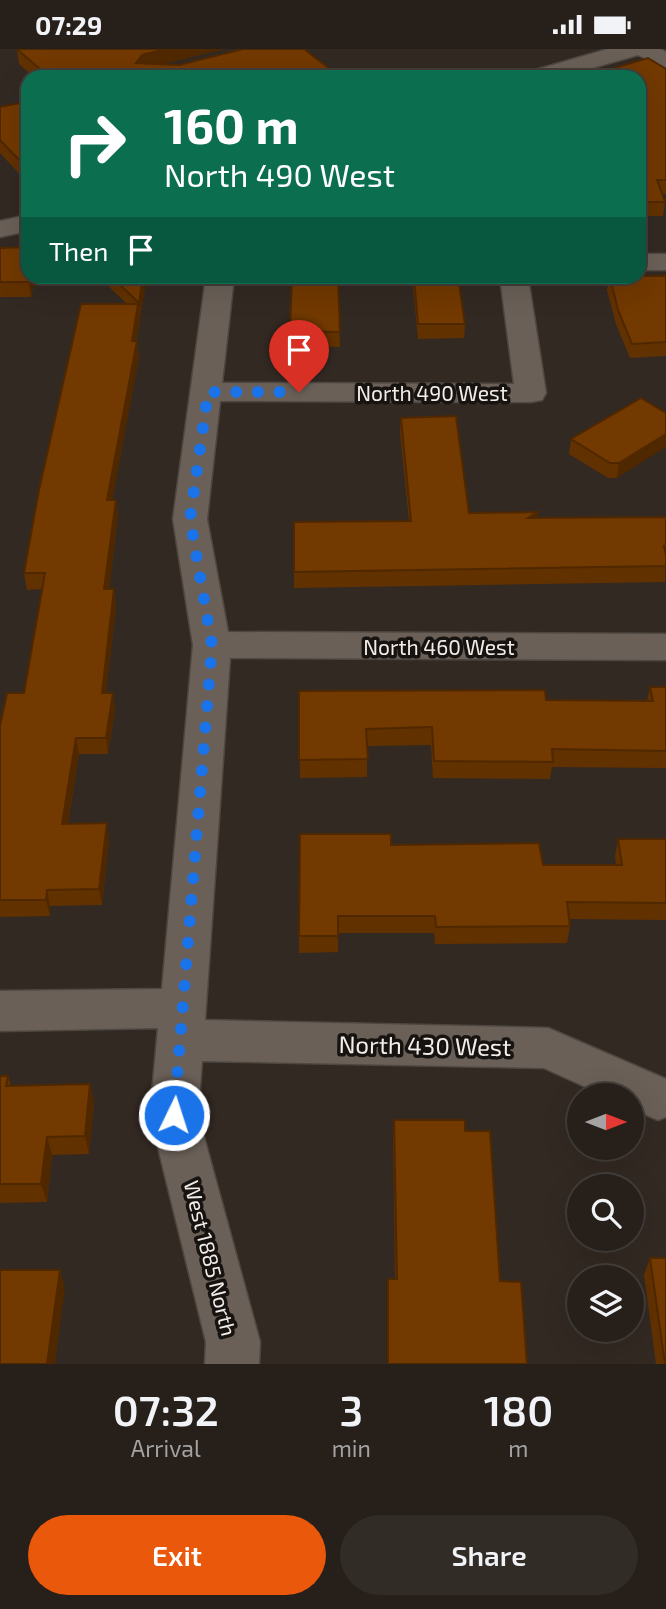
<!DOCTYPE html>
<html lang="en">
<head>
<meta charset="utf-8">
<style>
  body { margin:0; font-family:"Exo 2",sans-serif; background:#322c27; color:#f1f3f6; height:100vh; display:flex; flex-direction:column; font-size:26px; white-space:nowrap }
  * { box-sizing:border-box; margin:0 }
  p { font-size:23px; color:#a4a2a2 }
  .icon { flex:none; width:38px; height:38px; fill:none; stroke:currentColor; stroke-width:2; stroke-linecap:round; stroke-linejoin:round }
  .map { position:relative; height:1315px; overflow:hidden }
  .sheet { display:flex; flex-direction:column; background:#261f1a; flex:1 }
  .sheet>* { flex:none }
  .hud { position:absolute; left:21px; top:21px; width:625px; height:214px; border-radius:21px; box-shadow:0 7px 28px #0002,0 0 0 2px #423d39; background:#0b6e4f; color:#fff; overflow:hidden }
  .needle { width:46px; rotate:90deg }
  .buttons { position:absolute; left:567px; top:1034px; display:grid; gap:14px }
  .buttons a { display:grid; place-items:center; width:77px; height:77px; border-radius:50%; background:#261f1a; box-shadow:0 7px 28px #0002,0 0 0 2px #423d39; font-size:35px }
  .pin { position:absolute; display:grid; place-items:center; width:60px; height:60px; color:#fff; margin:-72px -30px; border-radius:50% 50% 50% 0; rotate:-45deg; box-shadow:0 0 7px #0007 }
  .pin .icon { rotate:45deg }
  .me { position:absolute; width:77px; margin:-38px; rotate:4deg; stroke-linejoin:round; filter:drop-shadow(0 0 5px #0008) }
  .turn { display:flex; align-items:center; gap:24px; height:147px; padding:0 28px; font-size:32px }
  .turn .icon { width:91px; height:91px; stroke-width:2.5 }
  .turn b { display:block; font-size:49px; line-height:60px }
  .then { display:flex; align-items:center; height:66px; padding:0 28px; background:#0003; gap:14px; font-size:26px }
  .eta { display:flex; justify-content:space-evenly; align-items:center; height:119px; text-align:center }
  .eta b { font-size:42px; font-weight:600; line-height:49px }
  .primary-button { display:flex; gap:14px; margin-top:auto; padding:14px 28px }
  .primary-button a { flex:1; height:80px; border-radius:42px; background:#ea580c; color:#fff; font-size:28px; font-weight:600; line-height:80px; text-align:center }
  .primary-button a+a { background:#322c27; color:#f1f3f6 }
  .status { display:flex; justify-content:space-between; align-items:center; height:49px; padding:0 35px; background:#261f1a; direction:ltr }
  .status svg { height:19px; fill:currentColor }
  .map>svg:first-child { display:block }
</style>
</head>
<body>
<div class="status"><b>07:29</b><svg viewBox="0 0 49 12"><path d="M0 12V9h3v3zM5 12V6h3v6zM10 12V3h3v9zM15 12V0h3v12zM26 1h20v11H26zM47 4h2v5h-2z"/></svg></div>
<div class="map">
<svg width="666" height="1315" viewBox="0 0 666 1315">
  <rect width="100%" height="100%" fill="#332923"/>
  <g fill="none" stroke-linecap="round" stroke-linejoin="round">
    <defs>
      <g id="minor">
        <polygon points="608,0 661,0 666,3 666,19 638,6 561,28 524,28 528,23"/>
        <polygon points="28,166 28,182 0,188 0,172"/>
        <rect x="639" y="205" width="27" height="16"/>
        <polygon points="206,228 234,228 222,334 514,335 500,228 528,228 546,344 542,351 531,353 220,352 207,470 228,583 666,585 666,611 230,609 205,971 548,979 666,1030 666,1068 658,1071 632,1060 632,1046 603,1046 544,1019 202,1012 198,1066 260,1293 259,1315 205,1315 206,1293 150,1066 158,979 0,982 0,942 162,940 193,596 173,470"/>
      </g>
    </defs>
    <use href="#minor" stroke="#4e4741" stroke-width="3"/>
    <use href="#minor" fill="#6a6058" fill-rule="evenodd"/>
  </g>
  <g fill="#623100">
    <polygon points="17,0 165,15 340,28 34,28 19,15"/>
    <polygon points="666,20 666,145 662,145 665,153 663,167 639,167 639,28"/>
    <polygon points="28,47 28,133 27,133 0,104 0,58 26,53"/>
    <polygon points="0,199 35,228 31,248 0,248"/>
    <polygon points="666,227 666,307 630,309 616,275 607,241 609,228"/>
    <polygon points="99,228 147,228 140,268 139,267 140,271 136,292 139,308 112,451 116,451 118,467 109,540 114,540 116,557 106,644 113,644 115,661 108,705 79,705 68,775 109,791 102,856 50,857 50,867 0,868 0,677 24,644 42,540 27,541 24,524 127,255"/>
    <polygon points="338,228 340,298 291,297 290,282"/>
    <polygon points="412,228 458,228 465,275 464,289 418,290"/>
    <polygon points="641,349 617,429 608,429 569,405 571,390"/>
    <polygon points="401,369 469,464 537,469 666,468 665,533 294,539 294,523 409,472 400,384"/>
    <polygon points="650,638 666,638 666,719 552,718 550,730 433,729 431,696 367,697 367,728 300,729 299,642 546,651 647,652"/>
    <polygon points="618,790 666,790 666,871 569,870 570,877 567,894 435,895 434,884 338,884 338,903 299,904 299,887 391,796 543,816 616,816 615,807"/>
    <polygon points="0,1027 8,1027 11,1037 90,1035 94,1054 89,1105 52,1106 47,1153 0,1154"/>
    <polygon points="394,1071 465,1082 500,1232 527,1315 387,1315 387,1246 388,1230 395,1230 393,1088"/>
    <polygon points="650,1209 666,1315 656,1315 644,1226"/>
  </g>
  <g fill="#502800">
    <polygon points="166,0 225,0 143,20 136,14 142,6"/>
    <polygon points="28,116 28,133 27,133 25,117"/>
    <polygon points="30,228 35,228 31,248 29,233"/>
    <polygon points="143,228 147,228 140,268 139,254"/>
    <polygon points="138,255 140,271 133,308 132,292"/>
    <polygon points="137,292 139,308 109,468 107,451"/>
    <polygon points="666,385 666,398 617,429 619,414"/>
    <polygon points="116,451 118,467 107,557 104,540"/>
    <polygon points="538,463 536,478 528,469"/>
    <polygon points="114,540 116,557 104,661 102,644"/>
    <polygon points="113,644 115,661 108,705 106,689"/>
    <polygon points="76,689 79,705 65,791 62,775"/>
    <polygon points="107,774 109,791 102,856 99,840"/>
    <polygon points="47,841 50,857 50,867 46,851"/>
    <polygon points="90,1035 94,1054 89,1105 85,1087"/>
    <polygon points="47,1088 52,1106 47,1153 41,1135"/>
    <polygon points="60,1221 65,1238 55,1315 47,1315"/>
  </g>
  <g fill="#723900" stroke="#502800" stroke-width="2">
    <polygon points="17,0 166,0 142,6 136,14 179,16 243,0 304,0 340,28 49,28"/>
    <polygon points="648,9 666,20 666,131 657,131 665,153 639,153 639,28 585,28"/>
    <polygon points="28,47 28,116 25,117 0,91 0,58 26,53"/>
    <polygon points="28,198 28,228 30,228 29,233 0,233 0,199"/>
    <polygon points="639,227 666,227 666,293 632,295 618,261 610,228 639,228"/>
    <polygon points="112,228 143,228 139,254"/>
    <polygon points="292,228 338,228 340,283 290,282"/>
    <polygon points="414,228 458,228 465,275 418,275"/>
    <polygon points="81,255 138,255 132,292 137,292 107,451 116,451 104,540 114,540 102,644 113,644 106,689 76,689 62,775 107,774 99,840 47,841 46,851 0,851 0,677 7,644 24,644 45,524 24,524 39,441"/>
    <polygon points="641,349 666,364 666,385 619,414 610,414 571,390"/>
    <polygon points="456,367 469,464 538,463 528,469 666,468 666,497 664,497 666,506 666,517 294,523 294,473 411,472 401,369"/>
    <polygon points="650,638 666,638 666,702 552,700 553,713 434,712 432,678 366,680 368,710 299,711 299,642 545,641 546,651 653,652"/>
    <polygon points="300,785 391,785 391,796 539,794 543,816 622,816 618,790 666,790 666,854 567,853 570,877 436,878 435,867 338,867 338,887 299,887"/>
    <polygon points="0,1027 8,1027 6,1037 90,1035 85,1087 47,1088 41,1135 0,1135"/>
    <polygon points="394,1071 465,1071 465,1082 490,1082 500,1232 521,1233 527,1315 388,1315 388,1230 397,1230"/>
    <polygon points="650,1209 666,1209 666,1315 665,1315"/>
    <polygon points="0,1221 60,1221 47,1315 0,1315"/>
  </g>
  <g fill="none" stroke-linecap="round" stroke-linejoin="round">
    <polyline stroke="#1a73e8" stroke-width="12" stroke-dasharray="0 21.6" points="174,1066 212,596 190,470 208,343 299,343"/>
  </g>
  <g text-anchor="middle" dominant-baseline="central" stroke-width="7" stroke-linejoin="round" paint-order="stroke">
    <g font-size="21" fill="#f3ede9" stroke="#171310">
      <text x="432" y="343">North 490 West</text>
      <text x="439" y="597">North 460 West</text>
      <text transform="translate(211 1209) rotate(76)">West 1885 North</text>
    </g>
    <g font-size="24" fill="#f3ede9" stroke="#171310">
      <text transform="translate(425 996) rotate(1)">North 430 West</text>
    </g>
  </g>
</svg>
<div class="buttons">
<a><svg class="needle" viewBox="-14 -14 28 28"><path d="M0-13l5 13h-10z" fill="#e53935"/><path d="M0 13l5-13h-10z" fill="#a4a2a2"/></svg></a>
<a><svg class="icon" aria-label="search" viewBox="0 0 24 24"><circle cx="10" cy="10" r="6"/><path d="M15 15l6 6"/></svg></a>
<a><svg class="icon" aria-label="layers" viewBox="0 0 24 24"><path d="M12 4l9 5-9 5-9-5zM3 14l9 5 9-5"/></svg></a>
</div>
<div class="pin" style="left:299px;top:343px;background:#d93025"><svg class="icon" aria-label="arrive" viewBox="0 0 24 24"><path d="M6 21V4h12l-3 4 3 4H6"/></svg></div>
<svg class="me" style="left:174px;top:1066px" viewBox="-20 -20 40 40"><circle r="17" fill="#1a73e8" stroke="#fff" stroke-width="3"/><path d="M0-11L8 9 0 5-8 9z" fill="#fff"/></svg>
<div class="hud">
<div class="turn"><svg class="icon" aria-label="right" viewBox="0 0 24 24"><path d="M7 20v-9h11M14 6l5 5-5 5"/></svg><div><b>160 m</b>North 490 West</div></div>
<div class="then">Then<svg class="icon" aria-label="arrive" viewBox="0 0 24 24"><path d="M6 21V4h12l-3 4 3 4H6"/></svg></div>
</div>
</div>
<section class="sheet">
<div class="eta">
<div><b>07:32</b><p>Arrival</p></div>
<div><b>3</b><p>min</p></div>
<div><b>180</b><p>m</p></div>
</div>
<div class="primary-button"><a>Exit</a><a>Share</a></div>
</section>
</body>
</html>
